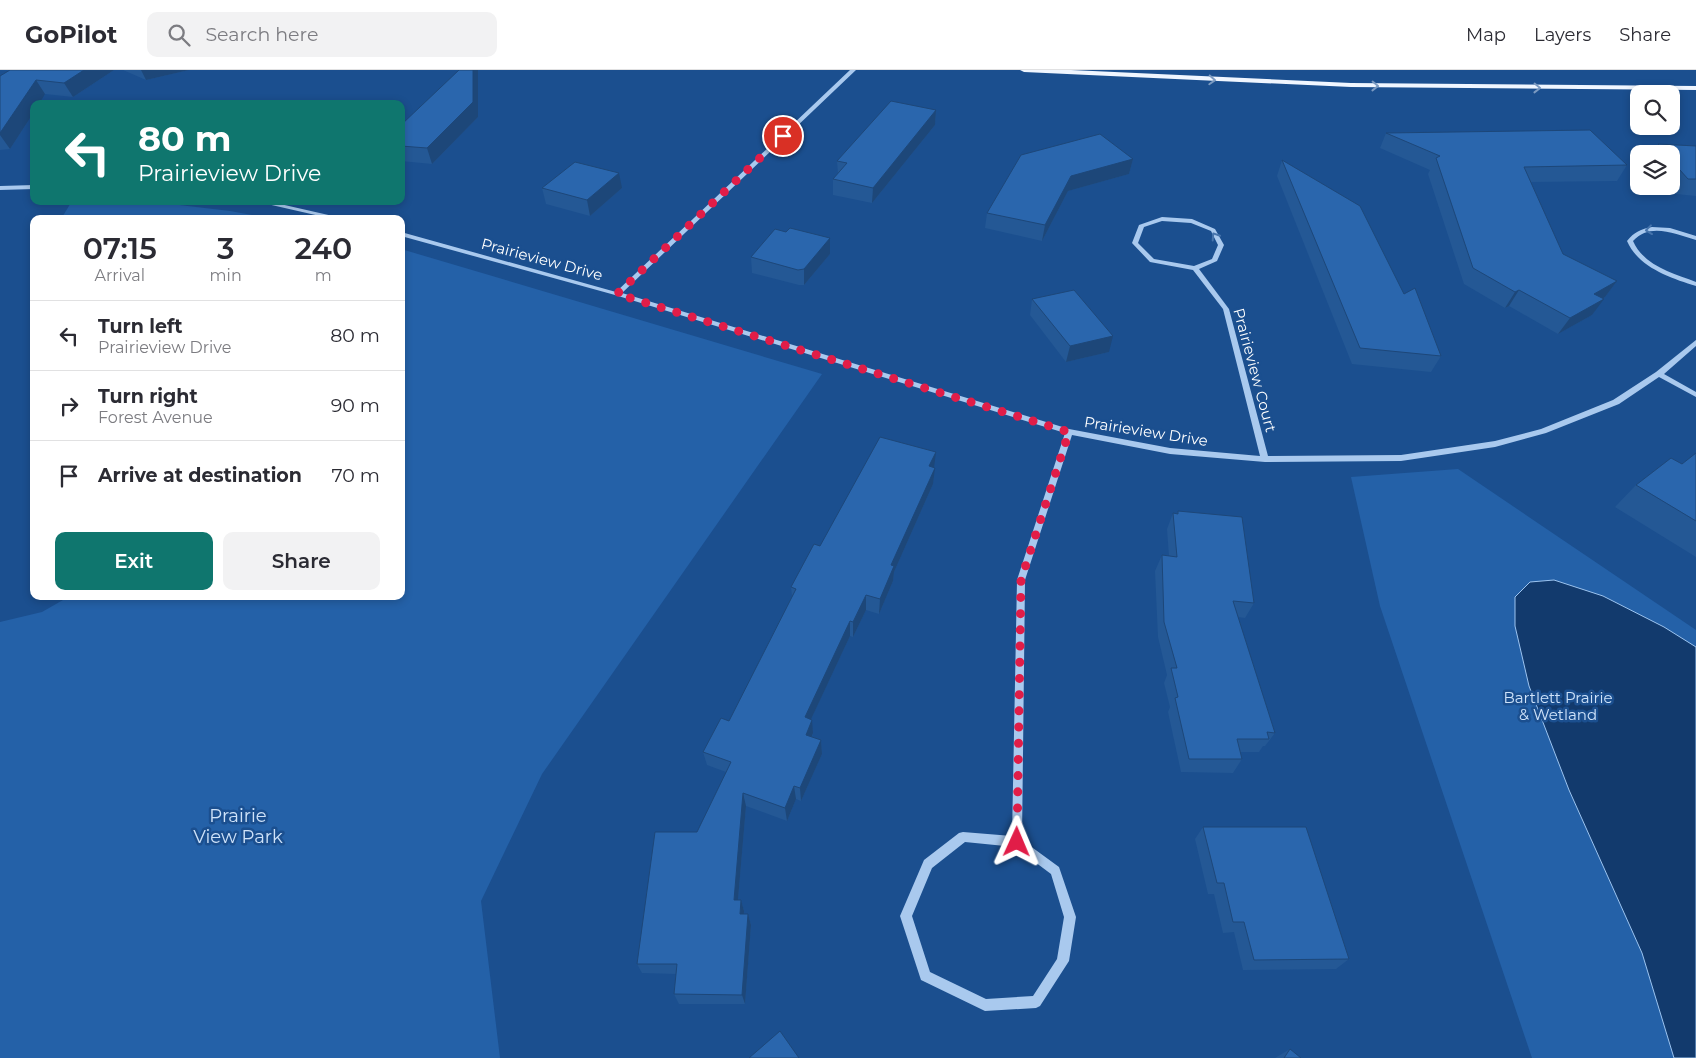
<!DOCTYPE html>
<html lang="en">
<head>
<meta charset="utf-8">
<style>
  body { margin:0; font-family:Montserrat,sans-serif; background:#f2f2f3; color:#2b2b33; height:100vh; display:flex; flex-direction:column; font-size:19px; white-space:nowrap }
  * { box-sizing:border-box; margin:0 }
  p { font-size:16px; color:#7c7c81 }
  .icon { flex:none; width:28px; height:28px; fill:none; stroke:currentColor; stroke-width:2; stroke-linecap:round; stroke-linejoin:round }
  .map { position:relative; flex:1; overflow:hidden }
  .drawer { position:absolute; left:30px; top:145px; width:375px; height:385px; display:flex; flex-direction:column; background:#fff; border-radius:10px; box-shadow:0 2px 8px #0003 }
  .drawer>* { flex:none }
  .banner { position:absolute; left:30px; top:30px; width:375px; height:105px; border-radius:10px; box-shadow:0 2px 8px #0003; background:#0f766e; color:#fff; overflow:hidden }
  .tools { position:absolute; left:1630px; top:15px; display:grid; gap:10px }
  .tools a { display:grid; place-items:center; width:50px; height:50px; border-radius:10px; background:#fff; box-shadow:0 2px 8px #0003; font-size:25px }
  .pin { position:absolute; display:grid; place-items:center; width:42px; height:42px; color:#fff; margin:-21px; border:2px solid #fff; border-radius:50%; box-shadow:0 1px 5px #0007 }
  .me { position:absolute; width:55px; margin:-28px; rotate:1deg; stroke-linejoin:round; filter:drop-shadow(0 0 4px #0008) }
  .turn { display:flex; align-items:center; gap:18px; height:105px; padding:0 25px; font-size:22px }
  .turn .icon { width:65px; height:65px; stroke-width:2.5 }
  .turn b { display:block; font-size:35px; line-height:42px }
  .eta { display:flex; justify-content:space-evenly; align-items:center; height:85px; text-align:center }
  .eta b { font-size:30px; font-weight:600; line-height:35px }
  .button { display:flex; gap:10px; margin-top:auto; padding:10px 25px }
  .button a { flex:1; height:58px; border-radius:10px; background:#0f766e; color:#fff; font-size:20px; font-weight:600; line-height:58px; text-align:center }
  .button a+a { background:#f2f2f3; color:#2b2b33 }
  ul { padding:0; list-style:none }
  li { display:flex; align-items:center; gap:15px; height:70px; padding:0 25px; border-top:1px solid #e1e1e2 }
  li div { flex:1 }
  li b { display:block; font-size:19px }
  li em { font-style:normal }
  header { display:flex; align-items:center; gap:30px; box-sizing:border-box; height:70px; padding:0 25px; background:#fff; border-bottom:1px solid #e1e1e2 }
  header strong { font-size:24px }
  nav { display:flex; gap:28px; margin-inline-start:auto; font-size:18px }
  .search { width:350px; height:45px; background:#f2f2f3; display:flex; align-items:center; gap:12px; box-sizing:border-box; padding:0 18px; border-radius:10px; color:#7c7c81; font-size:19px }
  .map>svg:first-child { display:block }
</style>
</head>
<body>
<header>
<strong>GoPilot</strong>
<div class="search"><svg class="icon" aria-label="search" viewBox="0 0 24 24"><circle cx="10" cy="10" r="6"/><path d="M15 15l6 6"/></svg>Search here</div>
<nav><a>Map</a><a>Layers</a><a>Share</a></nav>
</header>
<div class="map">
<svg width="1696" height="988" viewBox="0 0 1696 988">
  <rect width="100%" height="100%" fill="#1b4f8f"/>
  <g fill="#2461a8">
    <polygon points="72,131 154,132 230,141 274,149 61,149"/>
    <polygon points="401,179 822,304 542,704 481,831 500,988 0,988 0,552 42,542 70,526 401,526"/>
    <polygon points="1458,399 1696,560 1696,988 1532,988 1380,536 1351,407"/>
  </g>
  <polygon fill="#123a6d" stroke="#9cc4f0" points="1554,510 1603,526 1664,557 1696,577 1696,988 1674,988 1642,883 1569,720 1529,616 1515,556 1515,527 1530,512"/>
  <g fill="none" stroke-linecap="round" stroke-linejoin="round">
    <g fill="#a9c9ee" fill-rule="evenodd">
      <path d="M850,0H856L622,223L1069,359L1170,378L1260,386L1223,239L1193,200L1150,192L1132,173L1139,155L1162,147L1192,149L1215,159L1224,175L1217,191L1199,199L1229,239L1268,386L1401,385L1495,371L1541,359L1613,330L1656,302L1696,270V276L1664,304L1696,322V327L1659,307L1619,334L1546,363L1495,377L1401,391L1265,392L1170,384L1072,365L1025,510L1022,770L1059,797L1076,847L1069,891L1040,936L1036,938L985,941L921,910L900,846L924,790L959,763L963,762L1012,766L1017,510L1065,363L615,225L401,166V162L616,222ZM1162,151L1191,153L1211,161L1218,175L1212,189L1194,196L1154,189L1138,173L1144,157ZM965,772L1015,777L1051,804L1064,847L1057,889L1033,926L986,929L930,902L912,846L932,798Z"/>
      <polygon points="34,115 34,119 0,120 0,116"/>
      <polygon points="254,131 267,131 346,149 333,149"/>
      <path d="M1652,157L1670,158L1696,166V170C1675,164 1650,152 1633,171C1644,196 1673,203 1696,212V216C1670,208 1638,197 1627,171C1634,162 1641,159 1652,157Z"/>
    </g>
    <polygon fill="#f0f6ff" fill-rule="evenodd" points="1020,0 1071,0 1351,13 1696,16 1696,20 1351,17 1024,2"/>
  </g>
  <g fill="#245895">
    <polygon points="10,0 114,0 73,27 45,24 34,34 34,42 10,79 0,80 0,6"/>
    <polygon points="123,0 189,0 146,10"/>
    <polygon points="459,0 478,0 478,47 432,94 401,91 401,55"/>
    <polygon points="936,40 935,55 872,133 833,125 833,109 838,104 837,91"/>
    <polygon points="1386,63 1627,95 1617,111 1531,112 1563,184 1617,211 1605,227 1603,228 1592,245 1558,264 1509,236 1505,238 1464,214 1428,104 1430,100 1380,78"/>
    <polygon points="1658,74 1696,76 1696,126 1676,124 1670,116 1671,116 1671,84 1651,84"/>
    <polygon points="1133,89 1129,104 1068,121 1042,171 985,158 987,143"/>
    <polygon points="1282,90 1404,224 1441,286 1431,302 1352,294 1277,106"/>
    <polygon points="542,118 622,118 590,146 546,134"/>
    <polygon points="786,162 830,168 830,184 804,215 799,215 752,203 751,187"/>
    <polygon points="1032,229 1109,282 1066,292 1030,245"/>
    <polygon points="1696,383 1696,487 1615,437 1636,415 1682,394"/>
    <polygon points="934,398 933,414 894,502 893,511 879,544 866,540 853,567 850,566 811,649 813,663 812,667 821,670 822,684 801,731 796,729 787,751 746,736 738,830 741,830 744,841 744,844 748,844 751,855 745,934 679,934 674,924 676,904 642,903 637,894 697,762 726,702 707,695 703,682 729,651 792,526 791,517 820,476"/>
    <polygon points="1178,441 1254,533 1245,548 1238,547 1275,663 1265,676 1263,676 1259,682 1240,682 1242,689 1233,703 1181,702 1168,642 1170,637 1164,613 1167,605 1158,567 1155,501 1162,485 1169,486 1167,459 1173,443 1177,444"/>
    <polygon points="1203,757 1349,889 1336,899 1243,900 1234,862 1223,863 1214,824 1208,824 1195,769"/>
    <polygon points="1290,979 1301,988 1275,988"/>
  </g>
  <g fill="#1d4779">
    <polygon points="84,0 114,0 73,27 64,13"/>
    <polygon points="141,0 189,0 146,10"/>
    <polygon points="473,0 478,0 478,47 432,94 427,78"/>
    <polygon points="36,10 45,24 39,34 34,34 34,42 10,79 0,65 0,63"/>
    <polygon points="936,40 935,55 872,133 873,118"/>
    <polygon points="1133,89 1129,104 1068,121 1042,171 1045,155 1071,106"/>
    <polygon points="619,103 622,118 590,146 587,130"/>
    <polygon points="830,168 830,184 804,215 804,199"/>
    <polygon points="1617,211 1605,227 1583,240 1594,224"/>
    <polygon points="1519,220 1509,236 1505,238 1515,222"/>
    <polygon points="1604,229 1592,245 1558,264 1570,248"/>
    <polygon points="1113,266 1109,282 1066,292 1070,276"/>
    <polygon points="936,382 934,398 929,396"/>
    <polygon points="935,398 933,414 894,502 893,511 879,544 880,529 891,495"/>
    <polygon points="866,525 866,540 853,567 853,552"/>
    <polygon points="850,551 850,566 806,660 805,647"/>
    <polygon points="812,650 813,663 807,679 806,665"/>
    <polygon points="821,670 822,684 801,731 800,718"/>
    <polygon points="794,716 796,729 787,751 785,738"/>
    <polygon points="743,723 746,736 737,841 734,830"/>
    <polygon points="741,830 744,841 743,855 740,844"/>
    <polygon points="748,844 751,855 745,934 742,925"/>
  </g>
  <g fill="#2a66ad" stroke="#1d4779">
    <polygon points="10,0 84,0 64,13 36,10 0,63 0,6"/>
    <polygon points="459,0 473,0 473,32 427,78 401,76 401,55"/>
    <polygon points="891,31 936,40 873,118 833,109 847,93 837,91"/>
    <polygon points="1590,60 1627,95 1524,97 1563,184 1617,211 1594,224 1604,229 1570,248 1519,220 1515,222 1473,198 1436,88 1440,86 1386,63"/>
    <polygon points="1100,64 1133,89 1071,106 1045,155 987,143 1021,85"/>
    <polygon points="1658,74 1696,76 1696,109 1688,109 1671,90 1671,84 1666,84"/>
    <polygon points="1282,90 1360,136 1404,224 1415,218 1441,286 1360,278"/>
    <polygon points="575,92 619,103 587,130 542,118"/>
    <polygon points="790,158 830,168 804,199 798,200 751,187 775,159 786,162"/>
    <polygon points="1074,220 1113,266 1070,276 1032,229"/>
    <polygon points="880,367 936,382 929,396 935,398 891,495 894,496 880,529 866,525 853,552 850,551 805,647 812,650 806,665 821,670 800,718 794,716 785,738 743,723 734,830 741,830 740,844 748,844 742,925 674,924 677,894 637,894 655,762 697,762 731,692 703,682 721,648 729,651 796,519 791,517 814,474 820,476"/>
    <polygon points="1696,383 1696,451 1636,415 1671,388 1682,394"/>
    <polygon points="1178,441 1242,447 1254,533 1233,531 1275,663 1267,662 1269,669 1237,669 1242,689 1189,689 1175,628 1178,627 1171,598 1177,598 1164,552 1162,485 1177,487 1173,443 1178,444"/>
    <polygon points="1203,757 1306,757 1349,889 1254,890 1244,852 1233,852 1224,813 1217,813"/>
    <polygon points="780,961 799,988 749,988"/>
    <polygon points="1290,979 1301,988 1284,988"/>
  </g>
  <defs><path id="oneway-chevron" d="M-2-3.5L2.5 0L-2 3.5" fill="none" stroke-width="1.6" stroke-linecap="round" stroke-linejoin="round" transform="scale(1.25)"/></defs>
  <g stroke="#7b9ac1">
    <use href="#oneway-chevron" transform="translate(1212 10) rotate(3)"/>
    <use href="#oneway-chevron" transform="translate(1375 16) rotate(1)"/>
    <use href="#oneway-chevron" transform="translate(1537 18) rotate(1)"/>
  </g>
  <g stroke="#4674ac">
    <use href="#oneway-chevron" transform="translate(1649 160) rotate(173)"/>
    <use href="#oneway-chevron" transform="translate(1215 166) rotate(-123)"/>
  </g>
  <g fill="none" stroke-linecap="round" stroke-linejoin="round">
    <polyline stroke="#e11d48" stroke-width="9" stroke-dasharray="0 16.2" points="783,66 617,224 1069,362 1021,510 1017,772"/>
  </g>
  <g text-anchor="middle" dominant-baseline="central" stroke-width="5" stroke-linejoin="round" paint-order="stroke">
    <g font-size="15" fill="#fff" stroke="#1b4f8f">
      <text transform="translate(542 189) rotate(15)">Prairieview Drive</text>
      <text transform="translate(1255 300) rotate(75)">Prairieview Court</text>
      <text transform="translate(1146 361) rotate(9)">Prairieview Drive</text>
    </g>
    <g font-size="15" fill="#cfe3fa" stroke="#1b4f8f">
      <text x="1558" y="627">Bartlett Prairie<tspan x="1558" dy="17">&amp; Wetland</tspan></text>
    </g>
    <g font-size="18" fill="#cfe3fa" stroke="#1b4f8f">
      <text x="238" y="746">Prairie<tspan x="238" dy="21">View Park</tspan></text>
    </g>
  </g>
</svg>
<div class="tools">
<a><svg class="icon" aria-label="search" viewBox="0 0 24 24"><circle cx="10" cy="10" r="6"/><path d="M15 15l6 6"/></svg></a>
<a><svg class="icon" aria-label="layers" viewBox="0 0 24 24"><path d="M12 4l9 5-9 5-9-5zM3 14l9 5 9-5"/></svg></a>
</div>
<div class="pin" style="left:783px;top:66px;background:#d93025"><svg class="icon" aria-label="arrive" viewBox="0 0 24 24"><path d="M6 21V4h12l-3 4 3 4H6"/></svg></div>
<svg class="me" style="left:1017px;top:772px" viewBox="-20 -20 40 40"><path d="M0-17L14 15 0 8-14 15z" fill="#e11d48" stroke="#fff" stroke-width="4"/></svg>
<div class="banner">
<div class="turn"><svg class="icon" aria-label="left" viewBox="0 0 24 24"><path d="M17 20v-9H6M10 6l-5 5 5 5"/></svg><div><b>80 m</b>Prairieview Drive</div></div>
</div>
<section class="drawer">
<div class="eta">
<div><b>07:15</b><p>Arrival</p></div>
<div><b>3</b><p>min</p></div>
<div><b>240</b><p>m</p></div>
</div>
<ul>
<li><svg class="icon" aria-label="left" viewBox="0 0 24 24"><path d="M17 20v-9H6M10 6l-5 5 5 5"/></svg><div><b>Turn left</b><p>Prairieview Drive</p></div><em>80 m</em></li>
<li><svg class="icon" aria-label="right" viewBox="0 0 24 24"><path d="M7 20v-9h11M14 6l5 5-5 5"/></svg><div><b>Turn right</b><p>Forest Avenue</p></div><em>90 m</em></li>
<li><svg class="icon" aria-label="arrive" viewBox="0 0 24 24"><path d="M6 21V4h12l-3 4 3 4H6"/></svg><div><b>Arrive at destination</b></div><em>70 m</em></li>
</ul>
<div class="button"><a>Exit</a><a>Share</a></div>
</section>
</div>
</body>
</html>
